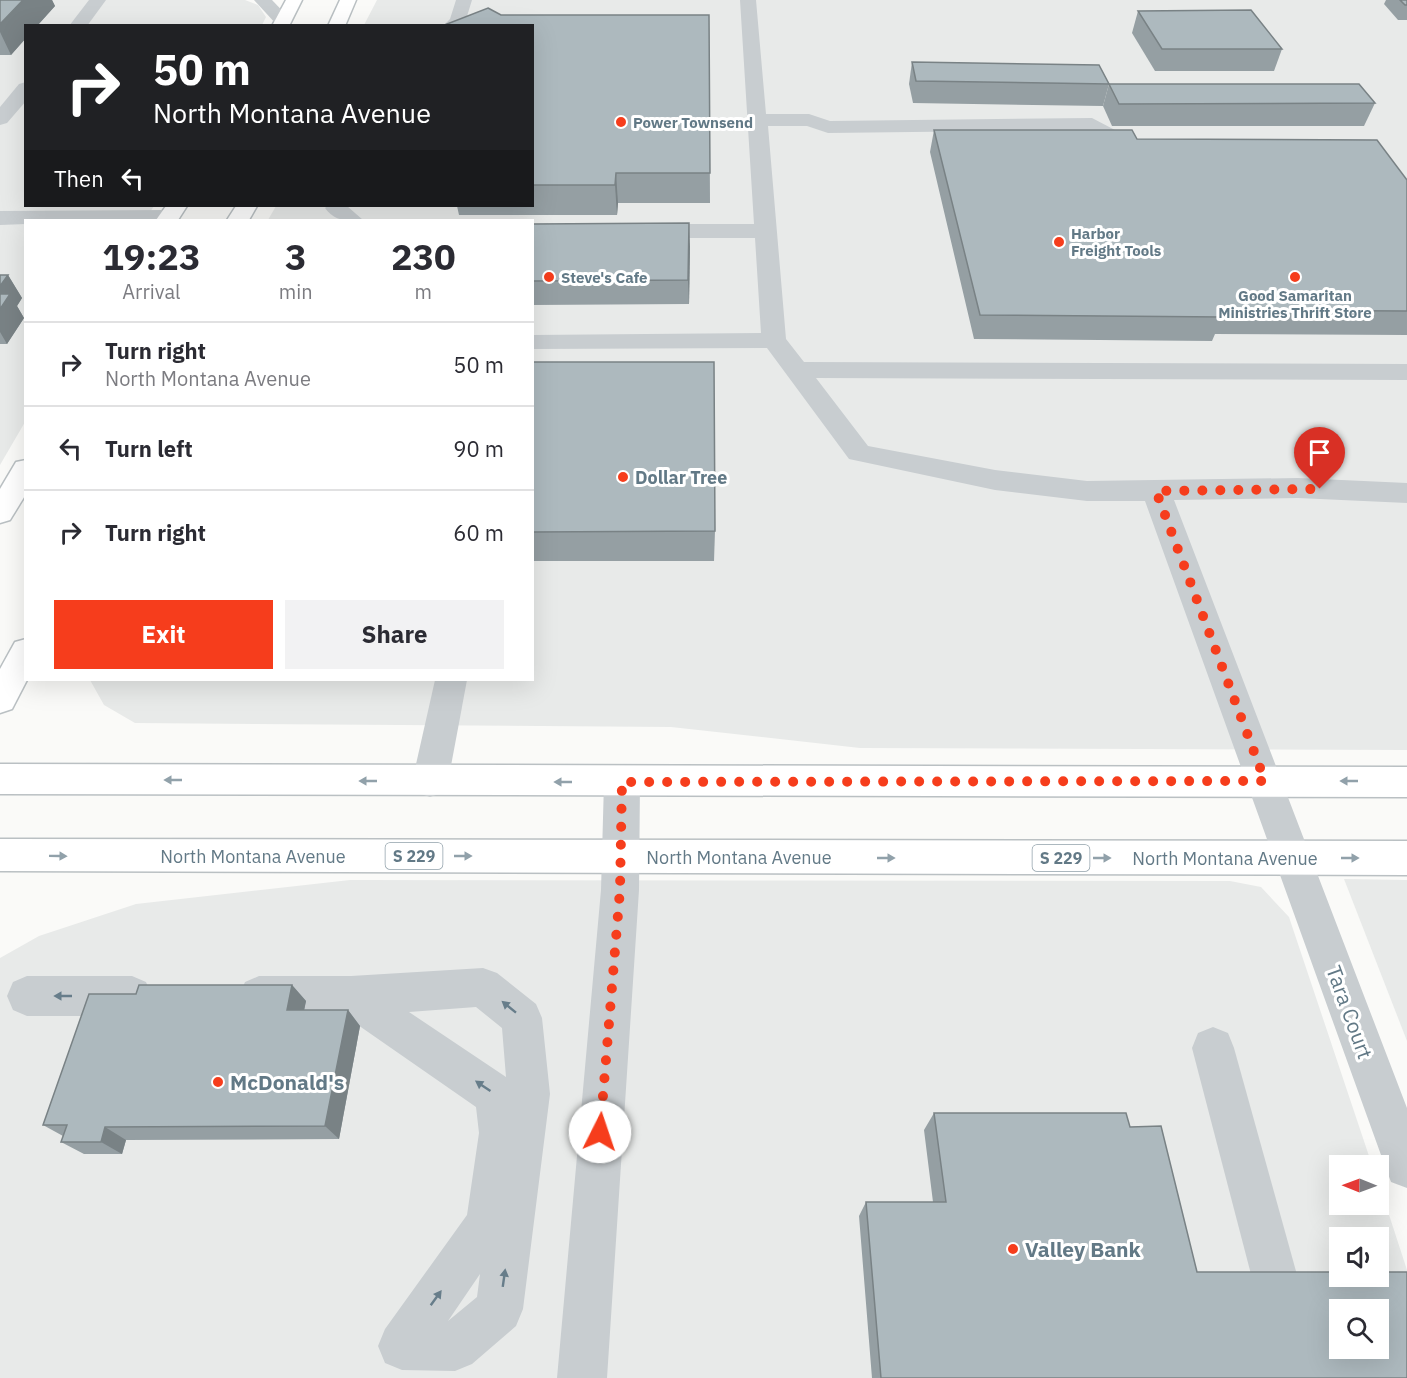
<!DOCTYPE html>
<html lang="en">
<head>
<meta charset="utf-8">
<style>
  body { margin:0; font-family:"IBM Plex Sans",sans-serif; background:#f2f2f3; color:#2b2b33; height:100vh; display:flex; flex-direction:column; font-size:22px; white-space:nowrap }
  * { box-sizing:border-box; margin:0 }
  p { font-size:20px; color:#7c7c81 }
  .icon { flex:none; width:33px; height:33px; fill:none; stroke:currentColor; stroke-width:2; stroke-linecap:round; stroke-linejoin:round }
  .map { position:relative; flex:1; overflow:hidden }
  .side { position:absolute; left:24px; top:219px; width:510px; height:462px; display:flex; flex-direction:column; background:#fff; border-radius:0px; box-shadow:0 6px 24px #0002 }
  .side>* { flex:none }
  .hud { position:absolute; left:24px; top:24px; width:510px; height:183px; border-radius:0px; box-shadow:0 6px 24px #0002; background:#202124; color:#fff; overflow:hidden }
  .needle { width:39px; rotate:271deg }
  .controls { position:absolute; left:1329px; top:1155px; display:grid; gap:12px }
  .controls a { display:grid; place-items:center; width:60px; height:60px; border-radius:0px; background:#fff; box-shadow:0 6px 24px #0002; font-size:30px }
  .pin { position:absolute; display:grid; place-items:center; width:51px; height:51px; color:#fff; margin:-62px -26px; border-radius:50% 50% 50% 0; rotate:-45deg; box-shadow:0 0 6px #0007 }
  .pin .icon { rotate:45deg }
  .me { position:absolute; width:66px; margin:-33px; rotate:4deg; stroke-linejoin:round; filter:drop-shadow(0 0 4px #0008) }
  .turn { display:flex; align-items:center; gap:21px; height:126px; padding:0 30px; font-size:27px }
  .turn .icon { width:78px; height:78px; stroke-width:2.5 }
  .turn b { display:block; font-size:42px; line-height:51px }
  .then { display:flex; align-items:center; height:57px; padding:0 30px; background:#0003; gap:12px; font-size:22px }
  .eta { display:flex; justify-content:space-evenly; align-items:center; height:102px; text-align:center }
  .eta b { font-size:36px; font-weight:700; line-height:42px }
  .button { display:flex; gap:12px; margin-top:auto; padding:12px 30px }
  .button a { flex:1; height:69px; border-radius:0px; background:#f63d1c; color:#fff; font-size:24px; font-weight:700; line-height:69px; text-align:center }
  .button a+a { background:#f2f2f3; color:#2b2b33 }
  ul { padding:0; list-style:none }
  li { display:flex; align-items:center; gap:18px; height:84px; padding:0 30px; border-top:2px solid #e1e1e2 }
  li div { flex:1 }
  li b { display:block; font-size:22px }
  li em { font-style:normal }
  .map>svg:first-child { display:block }
</style>
</head>
<body>
<div class="map">
<svg width="1407" height="1378" viewBox="0 0 1407 1378">
  <rect width="100%" height="100%" fill="#fafaf8"/>
  <g fill="#e8eae9" fill-rule="evenodd">
    <polygon points="0,0 245,0 258,5 266,17 262,25 26,26 26,206 154,206 145,220 26,220 25,422 0,465"/>
    <polygon points="377,0 1407,0 1407,750 860,748 671,727 135,723 104,705 90,680 532,680 532,220 268,220 276,206 532,206 532,26 364,25"/>
    <polygon points="1344,879 1407,880 1407,1041"/>
    <path d="M350,880L1230,881L1261,887L1289,917L1372,1165L1340,1166V1204H1378L1379,1184L1407,1270V1378H0V958L39,936L136,904ZM1340,1238H1378V1276H1340ZM1340,1310H1378V1348H1340Z"/>
  </g>
  <g fill="none" stroke-linecap="round" stroke-linejoin="round">
    <defs>
      <g id="major">
        <polygon points="286,0 302,0 289,26 272,26"/>
        <polygon points="340,0 356,0 345,26 328,26"/>
        <polygon points="166,206 187,206 178,220 156,220"/>
        <polygon points="236,206 257,206 249,220 227,220"/>
        <polygon points="26,460 26,494 10,520 0,523 0,489 16,462"/>
        <polygon points="26,639 27,680 12,709 0,713 0,669 15,642"/>
        <polygon points="0,764 1407,767 1407,797 0,794"/>
        <polygon points="0,839 1407,841 1407,875 0,871"/>
      </g>
    </defs>
    <use href="#major" stroke="#bac0c3" stroke-width="3"/>
    <g fill="#c8cdd0" fill-rule="evenodd">
      <polygon points="89,0 106,0 87,26 69,26"/>
      <polygon points="254,0 272,0 292,21 289,25 277,25"/>
      <polygon points="456,0 472,0 464,26 443,26 450,19"/>
      <path d="M740,0H756L766,114H809L830,121L1092,118L1136,141L1150,143L1153,147L1150,151C1126,157 1108,142 1088,130L828,133L807,126H768L786,339L804,362L1407,364V380L816,378L868,446L995,470L1087,481L1298,478L1407,483V503L1298,498L1174,500L1407,1108V1188L1391,1182L1385,1166L1145,501H1087L995,490L849,459L767,348L532,349V335L761,333L755,238H645L637,236L634,231L637,226L645,224H754Z"/>
      <polygon points="26,82 26,101 7,123 0,125 0,107 19,84"/>
      <path d="M327,206H347L363,220C348,221 335,222 325,208Z"/>
      <polygon points="169,210 177,212 180,217 178,220 26,220 26,224 0,225 0,211"/>
      <polygon points="435,680 467,680 448,782 442,793 430,797 418,793 412,782"/>
      <polygon points="622,767 634,771 640,782 639,890 607,1378 557,1378 601,890 604,782 610,771"/>
      <path d="M483,968L497,973L536,1004L542,1018L550,1094L523,1309L516,1326L472,1364L455,1371L402,1370L385,1363L378,1346L385,1329L467,1215L479,1133L476,1107L345,1016H259L245,1010L239,996L245,982L259,976H351ZM476,1007L502,1028L506,1077L409,1012ZM480,1274L477,1297L448,1321Z"/>
      <polygon points="27,976 132,976 146,982 152,996 146,1010 132,1016 27,1016 13,1010 7,996 13,982"/>
      <polygon points="1213,1027 1228,1033 1234,1048 1299,1282 1293,1299 1276,1305 1259,1299 1253,1282 1192,1048 1198,1033"/>
    </g>
    <use href="#major" fill="#fff" fill-rule="evenodd"/>
  </g>
  <g fill="#959fa3">
    <polygon points="0,0 52,0 55,6 37,26 26,26 26,38 11,55 0,55"/>
    <polygon points="1386,0 1407,0 1407,20 1398,20 1384,4"/>
    <polygon points="1138,11 1282,49 1274,71 1155,71 1132,33"/>
    <polygon points="501,15 709,15 710,203 618,203 617,215 459,215 457,206 532,206 532,26"/>
    <polygon points="912,62 1109,84 1103,106 913,103 909,84"/>
    <polygon points="1109,84 1375,103 1364,126 1112,126 1103,106"/>
    <polygon points="934,130 1137,139 1407,180 1407,335 1215,334 1212,341 974,339 930,152"/>
    <polygon points="532,224 690,246 689,304 532,305"/>
    <polygon points="0,275 8,275 22,298 17,306 24,318 7,344 0,344"/>
    <polygon points="532,362 715,531 714,561 532,561"/>
    <polygon points="292,985 306,1001 304,1010 348,1010 360,1026 339,1139 126,1140 122,1154 84,1154 61,1142 63,1136 43,1125 136,994"/>
    <polygon points="934,1113 1130,1127 1197,1272 1407,1378 872,1378 859,1216 866,1202 933,1202 924,1130"/>
  </g>
  <g fill="#798285">
    <polygon points="23,0 52,0 55,6 37,26 26,26 26,38 11,55 0,32 0,24"/>
    <polygon points="616,173 618,203 617,215 615,185"/>
    <polygon points="689,223 690,246 689,304 688,280"/>
    <polygon points="8,275 22,298 17,306 24,318 7,344 0,332 0,286"/>
    <polygon points="292,985 306,1001 301,1026 287,1010"/>
    <polygon points="348,1010 360,1026 339,1139 325,1126"/>
    <polygon points="105,1127 126,1140 122,1154 101,1142"/>
  </g>
  <g fill="#adb9be" stroke="#798285" stroke-width="1.5" fill-rule="evenodd">
    <polygon points="0,0 23,0 0,24"/>
    <polygon points="1400,0 1407,0 1407,5 1405,5"/>
    <polygon points="488,8 501,15 709,15 710,173 616,173 615,185 532,185 532,26 442,26"/>
    <polygon points="1251,10 1282,49 1162,49 1138,11"/>
    <polygon points="912,62 1099,65 1109,84 916,81"/>
    <polygon points="1109,84 1359,84 1375,103 1119,104"/>
    <polygon points="934,130 1132,130 1137,139 1377,140 1407,180 1407,311 1220,310 1223,317 980,315"/>
    <polygon points="689,223 688,280 532,281 532,224"/>
    <polygon points="0,275 8,275 0,286"/>
    <polygon points="0,294 10,294 0,309"/>
    <polygon points="532,362 714,362 715,531 532,532"/>
    <polygon points="139,985 292,985 287,1010 348,1010 325,1126 105,1127 101,1142 61,1142 67,1125 43,1125 89,994 136,994"/>
    <path d="M934,1113H1126L1130,1127L1161,1126L1197,1272H1340V1276H1378V1272H1407V1378H881L866,1202H946ZM1340,1310H1378V1348H1340Z"/>
  </g>
  <defs><path id="oneway-solid" d="M-6-.8H1V-3.2L6.5 0L1 3.2V.8H-6Z" transform="scale(1.5)"/></defs>
  <g fill="#91a1aa">
    <use href="#oneway-solid" transform="translate(173 780) rotate(-180)"/>
    <use href="#oneway-solid" transform="translate(368 781) rotate(-180)"/>
    <use href="#oneway-solid" transform="translate(1349 781) rotate(-180)"/>
    <use href="#oneway-solid" transform="translate(563 782) rotate(-180)"/>
    <use href="#oneway-solid" transform="translate(58 856) rotate(1)"/>
    <use href="#oneway-solid" transform="translate(463 856)"/>
    <use href="#oneway-solid" transform="translate(886 858)"/>
    <use href="#oneway-solid" transform="translate(1102 858)"/>
    <use href="#oneway-solid" transform="translate(1350 858)"/>
  </g>
  <g fill="#677d8a">
    <use href="#oneway-solid" transform="translate(63 996) rotate(-180)"/>
    <use href="#oneway-solid" transform="translate(509 1007) rotate(-141)"/>
    <use href="#oneway-solid" transform="translate(483 1086) rotate(-146)"/>
    <use href="#oneway-solid" transform="translate(504 1278) rotate(-82)"/>
    <use href="#oneway-solid" transform="translate(436 1298) rotate(-54)"/>
  </g>
  <g fill="none" stroke-linecap="round" stroke-linejoin="round">
    <polyline stroke="#f63d1c" stroke-width="10" stroke-dasharray="0 18" points="600,1132 620,890 622,782 1265,781 1156,491 1320,489"/>
  </g>
  <g fill="#f63d1c" stroke="#fff" stroke-width="2">
    <circle cx="621" cy="122" r="6"/>
    <circle cx="1059" cy="242" r="6"/>
    <circle cx="549" cy="277" r="6"/>
    <circle cx="1295" cy="277" r="6"/>
    <circle cx="623" cy="477" r="6"/>
    <circle cx="218" cy="1082" r="6"/>
    <circle cx="1013" cy="1249" r="6"/>
  </g>
  <g text-anchor="middle" dominant-baseline="central" stroke-width="6" stroke-linejoin="round" paint-order="stroke">
    <g font-size="15" font-weight="bold" fill="#627986" stroke="#fff" text-anchor="start">
      <text x="633" y="122">Power Townsend</text>
      <text x="1071" y="233">Harbor<tspan x="1071" dy="17">Freight Tools</tspan></text>
      <text x="561" y="277">Steve's Cafe</text>
      <text x="1295" y="295" text-anchor="middle">Good Samaritan<tspan x="1295" dy="17">Ministries Thrift Store</tspan></text>
    </g>
    <g fill="#fff" stroke="#91a1aa" stroke-width="1.5">
      <rect x="385.5" y="843" width="57" height="26" rx="4.5"/>
      <rect x="1032.5" y="845" width="57" height="26" rx="4.5"/>
    </g>
    <g font-size="16" font-weight="bold" fill="#627986">
      <text x="414" y="856">S 229</text>
      <text x="1061" y="858">S 229</text>
    </g>
    <g font-size="18" font-weight="bold" fill="#627986" stroke="#fff" text-anchor="start">
      <text x="635" y="477">Dollar Tree</text>
    </g>
    <g font-size="18" fill="#627986" stroke="#fff">
      <text x="253" y="856">North Montana Avenue</text>
      <text x="739" y="857">North Montana Avenue</text>
      <text x="1225" y="858">North Montana Avenue</text>
    </g>
    <g font-size="21" fill="#627986" stroke="#fff">
      <text transform="translate(1350 1012) rotate(70)">Tara Court</text>
    </g>
    <g font-size="21" font-weight="bold" fill="#627986" stroke="#fff" text-anchor="start">
      <text x="230" y="1082">McDonald's</text>
      <text x="1025" y="1249">Valley Bank</text>
    </g>
  </g>
</svg>
<div class="controls">
<a><svg class="needle" viewBox="-14 -14 28 28"><path d="M0-13l5 13h-10z" fill="#e53935"/><path d="M0 13l5-13h-10z" fill="#7c7c81"/></svg></a>
<a><svg class="icon" aria-label="sound" viewBox="0 0 24 24"><path d="M4 9h4l5-4v14l-5-4H4zM17 9q2 3 0 6"/></svg></a>
<a><svg class="icon" aria-label="search" viewBox="0 0 24 24"><circle cx="10" cy="10" r="6"/><path d="M15 15l6 6"/></svg></a>
</div>
<div class="pin" style="left:1320px;top:489px;background:#d93025"><svg class="icon" aria-label="arrive" viewBox="0 0 24 24"><path d="M6 21V4h12l-3 4 3 4H6"/></svg></div>
<svg class="me" style="left:600px;top:1132px" viewBox="-20 -20 40 40"><circle r="19" fill="#fff"/><path d="M0-13L10 11 0 6-10 11z" fill="#f63d1c"/></svg>
<div class="hud">
<div class="turn"><svg class="icon" aria-label="right" viewBox="0 0 24 24"><path d="M7 20v-9h11M14 6l5 5-5 5"/></svg><div><b>50 m</b>North Montana Avenue</div></div>
<div class="then">Then<svg class="icon" aria-label="left" viewBox="0 0 24 24"><path d="M17 20v-9H6M10 6l-5 5 5 5"/></svg></div>
</div>
<section class="side">
<div class="eta">
<div><b>19:23</b><p>Arrival</p></div>
<div><b>3</b><p>min</p></div>
<div><b>230</b><p>m</p></div>
</div>
<ul>
<li><svg class="icon" aria-label="right" viewBox="0 0 24 24"><path d="M7 20v-9h11M14 6l5 5-5 5"/></svg><div><b>Turn right</b><p>North Montana Avenue</p></div><em>50 m</em></li>
<li><svg class="icon" aria-label="left" viewBox="0 0 24 24"><path d="M17 20v-9H6M10 6l-5 5 5 5"/></svg><div><b>Turn left</b></div><em>90 m</em></li>
<li><svg class="icon" aria-label="right" viewBox="0 0 24 24"><path d="M7 20v-9h11M14 6l5 5-5 5"/></svg><div><b>Turn right</b></div><em>60 m</em></li>
</ul>
<div class="button"><a>Exit</a><a>Share</a></div>
</section>
</div>
</body>
</html>
